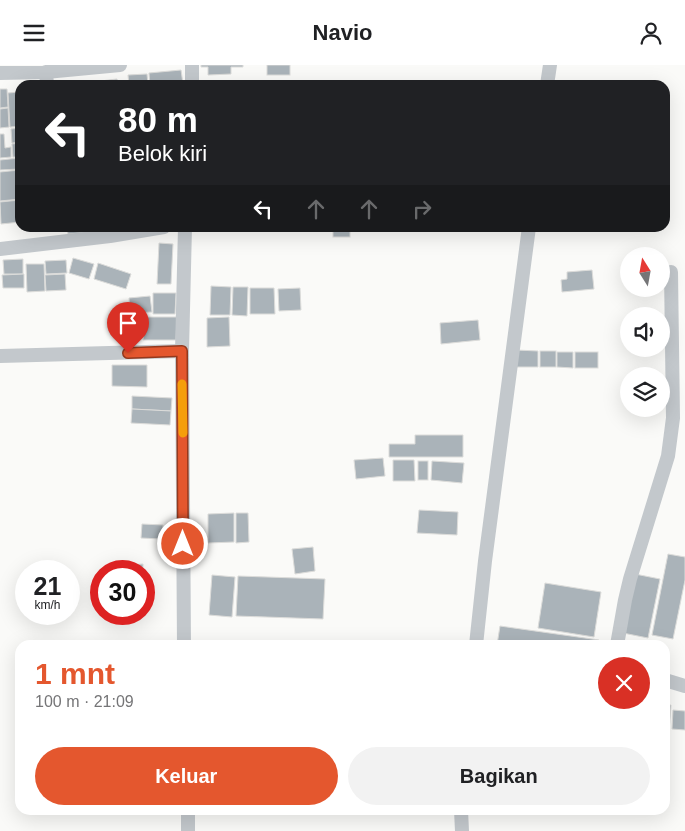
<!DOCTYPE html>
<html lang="id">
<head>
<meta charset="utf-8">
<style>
  body { margin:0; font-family:Arial,sans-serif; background:#f2f2f2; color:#202124; height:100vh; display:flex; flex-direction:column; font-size:19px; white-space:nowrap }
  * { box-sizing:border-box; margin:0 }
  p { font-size:16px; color:#757577 }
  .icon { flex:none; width:28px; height:28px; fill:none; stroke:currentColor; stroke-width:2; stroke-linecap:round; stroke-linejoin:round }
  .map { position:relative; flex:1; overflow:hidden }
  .sheet { position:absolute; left:15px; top:575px; width:655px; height:175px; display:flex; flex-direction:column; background:#fff; border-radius:15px; box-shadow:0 5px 20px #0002 }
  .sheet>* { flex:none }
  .banner { position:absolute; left:15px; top:15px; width:655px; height:152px; border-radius:15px; box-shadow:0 5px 20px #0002; background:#202124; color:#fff; overflow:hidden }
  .needle { width:32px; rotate:349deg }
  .buttons { position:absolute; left:620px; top:182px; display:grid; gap:10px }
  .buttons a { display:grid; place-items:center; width:50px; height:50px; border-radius:50%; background:#fff; box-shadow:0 5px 20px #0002; font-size:25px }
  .speed { position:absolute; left:15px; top:495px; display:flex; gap:10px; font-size:25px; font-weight:700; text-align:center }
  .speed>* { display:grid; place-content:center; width:65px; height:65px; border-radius:50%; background:#fff; box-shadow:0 5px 20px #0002; line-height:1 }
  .speed small { font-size:12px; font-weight:400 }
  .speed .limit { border:8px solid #d22; background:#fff; color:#111 }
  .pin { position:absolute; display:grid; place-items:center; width:42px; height:42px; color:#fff; margin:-51px -21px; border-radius:50% 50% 50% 0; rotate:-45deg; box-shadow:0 0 5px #0007 }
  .pin .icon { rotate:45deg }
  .me { position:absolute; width:55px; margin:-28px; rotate:0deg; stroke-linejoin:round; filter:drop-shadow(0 0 4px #0008) }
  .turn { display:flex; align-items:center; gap:18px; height:105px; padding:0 20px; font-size:22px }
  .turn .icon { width:65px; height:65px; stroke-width:2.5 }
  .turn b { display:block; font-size:35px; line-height:42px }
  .lanes { display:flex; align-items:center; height:48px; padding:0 20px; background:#0003; justify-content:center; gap:25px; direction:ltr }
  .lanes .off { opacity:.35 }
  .round { display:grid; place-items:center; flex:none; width:52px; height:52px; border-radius:26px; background:#f2f2f2 }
  .head { display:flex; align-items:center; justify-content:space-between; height:85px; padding:0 20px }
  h1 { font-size:30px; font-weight:700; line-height:38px; color:#e4572e }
  .action { display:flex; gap:10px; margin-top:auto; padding:10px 20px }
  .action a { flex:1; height:58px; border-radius:30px; background:#e4572e; color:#fff; font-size:20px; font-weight:700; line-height:58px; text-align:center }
  .action a+a { background:#f2f2f2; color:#202124 }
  header { display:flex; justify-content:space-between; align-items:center; height:65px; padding:0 20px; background:#fff; font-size:22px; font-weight:700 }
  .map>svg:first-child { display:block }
</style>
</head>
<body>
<header><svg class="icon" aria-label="menu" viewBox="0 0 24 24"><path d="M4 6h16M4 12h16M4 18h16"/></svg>Navio<svg class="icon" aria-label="person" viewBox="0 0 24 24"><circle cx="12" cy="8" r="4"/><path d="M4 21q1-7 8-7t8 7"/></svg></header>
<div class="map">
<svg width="685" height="766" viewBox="0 0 685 766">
  <rect width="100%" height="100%" fill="#fafaf8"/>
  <g fill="#aab3b9" stroke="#dcdcda">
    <polygon points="201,0 243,0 243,2 231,2 231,9 208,10 208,2 201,2"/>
    <rect x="267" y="0" width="23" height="10"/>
    <polygon points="181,5 183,19 150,20 149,8"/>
    <polygon points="147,9 148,20 129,20 128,10"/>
    <polygon points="117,14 118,20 93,20 92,17"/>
    <polygon points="0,24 7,24 8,42 0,43"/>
    <polygon points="20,27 20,61 10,62 8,28"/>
    <polygon points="8,43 9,62 0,63 0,44"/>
    <polygon points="20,63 20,77 12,78 11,64"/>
    <polygon points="0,69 4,69 5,83 11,82 11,92 0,93"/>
    <polygon points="20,78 20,92 13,92 12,79"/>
    <polygon points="20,93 20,104 0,105 0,95"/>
    <polygon points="20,105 20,134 0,136 0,107"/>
    <polygon points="20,135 20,157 1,159 0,137"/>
    <polygon points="67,162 90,162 90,167 68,169"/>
    <rect x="333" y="162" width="17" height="10"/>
    <polygon points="159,178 173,179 171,219 157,219"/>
    <polygon points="73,193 94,199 89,214 69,208"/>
    <polygon points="23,194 23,209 4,209 3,195"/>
    <polygon points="66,195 67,208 46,209 45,196"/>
    <polygon points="98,198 131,209 126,224 94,214"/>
    <polygon points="26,199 44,199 45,226 27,227"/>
    <polygon points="592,205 594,224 562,227 561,215 567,214 567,207"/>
    <polygon points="24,209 24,223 3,223 2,210"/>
    <polygon points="65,209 66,225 46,226 45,210"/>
    <polygon points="211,221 231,222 230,250 210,250"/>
    <polygon points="233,222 248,222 247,251 232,250"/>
    <polygon points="250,223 274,223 275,249 250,249"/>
    <polygon points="300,223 301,245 279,246 278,224"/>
    <polygon points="153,228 176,228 175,249 153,249"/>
    <polygon points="150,231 152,247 130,248 129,233"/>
    <polygon points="137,252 177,252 176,275 143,275 144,265 137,265"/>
    <polygon points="229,252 230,281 207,282 207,253"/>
    <polygon points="478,255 480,275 441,279 440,258"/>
    <polygon points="516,285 538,286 538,302 516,302"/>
    <rect x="540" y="286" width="16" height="16"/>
    <polygon points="557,287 573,287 573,303 557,302"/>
    <rect x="575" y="287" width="23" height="16"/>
    <polygon points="112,300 147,300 147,322 112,321"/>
    <polygon points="132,331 172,333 171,346 132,344"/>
    <polygon points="132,344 171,346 170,360 131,358"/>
    <polygon points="415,370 463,370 463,392 389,392 389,379 415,379"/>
    <polygon points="383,393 385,411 356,414 354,395"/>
    <polygon points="393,395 414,395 415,416 393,416"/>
    <rect x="418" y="396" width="10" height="19"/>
    <polygon points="432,396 464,398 462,418 431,415"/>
    <polygon points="419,445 458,447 457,470 417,468"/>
    <polygon points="234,448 234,477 208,478 208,449"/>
    <polygon points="236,448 248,448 249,477 236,478"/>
    <polygon points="142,459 163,460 162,474 141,473"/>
    <polygon points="313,482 315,506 295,509 292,484"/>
    <polygon points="668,489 685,492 685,515 673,574 652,570"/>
    <polygon points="143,499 143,506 130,506 129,500"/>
    <polygon points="635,509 660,514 648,573 623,568"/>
    <polygon points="212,510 235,512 232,552 209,550"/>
    <polygon points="238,511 325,514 323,554 236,551"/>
    <polygon points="545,518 601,527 594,572 538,563"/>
    <polygon points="500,561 599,575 598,580 497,580"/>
    <polygon points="665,640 671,640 669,667 665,667"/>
    <polygon points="673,645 685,646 685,665 672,664"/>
  </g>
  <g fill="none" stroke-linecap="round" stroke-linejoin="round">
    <g stroke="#c3c8cc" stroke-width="14">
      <polyline points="46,7 47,20"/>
      <polyline points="0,8 46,7 120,0"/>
      <polyline points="192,20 192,0"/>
      <polyline points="547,20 550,0"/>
      <polyline points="0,184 110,171 164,162"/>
      <polyline points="0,291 182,286"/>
      <polyline points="184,580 182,286 185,162"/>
      <polyline points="476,580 485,496 529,162"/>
      <polyline points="617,580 625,535 630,514 668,391 673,353 671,207"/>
      <polyline points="665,615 685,621"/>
      <polyline points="188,745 188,766"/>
      <polyline points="461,745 462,766"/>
    </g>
  </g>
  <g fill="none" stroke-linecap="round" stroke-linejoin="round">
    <defs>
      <polyline id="route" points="128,288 182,286 183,479"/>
    </defs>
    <use href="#route" stroke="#94391e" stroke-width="12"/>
    <use href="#route" stroke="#e4572e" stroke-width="9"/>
    <polyline stroke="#f59e0b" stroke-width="9" points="182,319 183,368"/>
  </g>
</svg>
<div class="buttons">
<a><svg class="needle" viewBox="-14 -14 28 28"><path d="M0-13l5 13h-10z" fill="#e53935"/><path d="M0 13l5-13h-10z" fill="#757577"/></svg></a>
<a><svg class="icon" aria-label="sound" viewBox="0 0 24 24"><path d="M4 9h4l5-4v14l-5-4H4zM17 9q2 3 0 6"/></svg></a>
<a><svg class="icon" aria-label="layers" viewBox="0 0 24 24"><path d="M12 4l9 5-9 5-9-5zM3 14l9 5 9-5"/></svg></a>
</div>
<div class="speed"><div>21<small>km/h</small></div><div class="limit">30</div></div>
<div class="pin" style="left:128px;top:288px;background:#d93025"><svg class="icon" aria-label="arrive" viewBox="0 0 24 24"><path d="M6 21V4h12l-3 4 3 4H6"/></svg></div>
<svg class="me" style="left:183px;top:479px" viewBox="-20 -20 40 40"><circle r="17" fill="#e4572e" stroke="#fff" stroke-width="3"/><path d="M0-11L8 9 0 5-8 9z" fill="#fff"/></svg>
<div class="banner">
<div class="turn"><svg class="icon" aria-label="left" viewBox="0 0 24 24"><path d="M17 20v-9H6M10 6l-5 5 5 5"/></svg><div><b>80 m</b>Belok kiri</div></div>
<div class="lanes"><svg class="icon" aria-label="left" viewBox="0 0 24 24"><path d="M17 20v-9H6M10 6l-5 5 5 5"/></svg><svg class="icon off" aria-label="ahead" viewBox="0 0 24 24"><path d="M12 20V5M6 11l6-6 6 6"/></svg><svg class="icon off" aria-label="ahead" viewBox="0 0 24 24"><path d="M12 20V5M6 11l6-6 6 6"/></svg><svg class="icon off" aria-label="right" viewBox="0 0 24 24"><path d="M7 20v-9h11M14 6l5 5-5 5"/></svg></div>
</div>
<section class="sheet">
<div class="head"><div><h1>1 mnt</h1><p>100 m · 21:09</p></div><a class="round" style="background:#d93025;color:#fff"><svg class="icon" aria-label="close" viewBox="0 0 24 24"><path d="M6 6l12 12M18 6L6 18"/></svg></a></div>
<div class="action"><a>Keluar</a><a>Bagikan</a></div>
</section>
</div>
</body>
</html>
